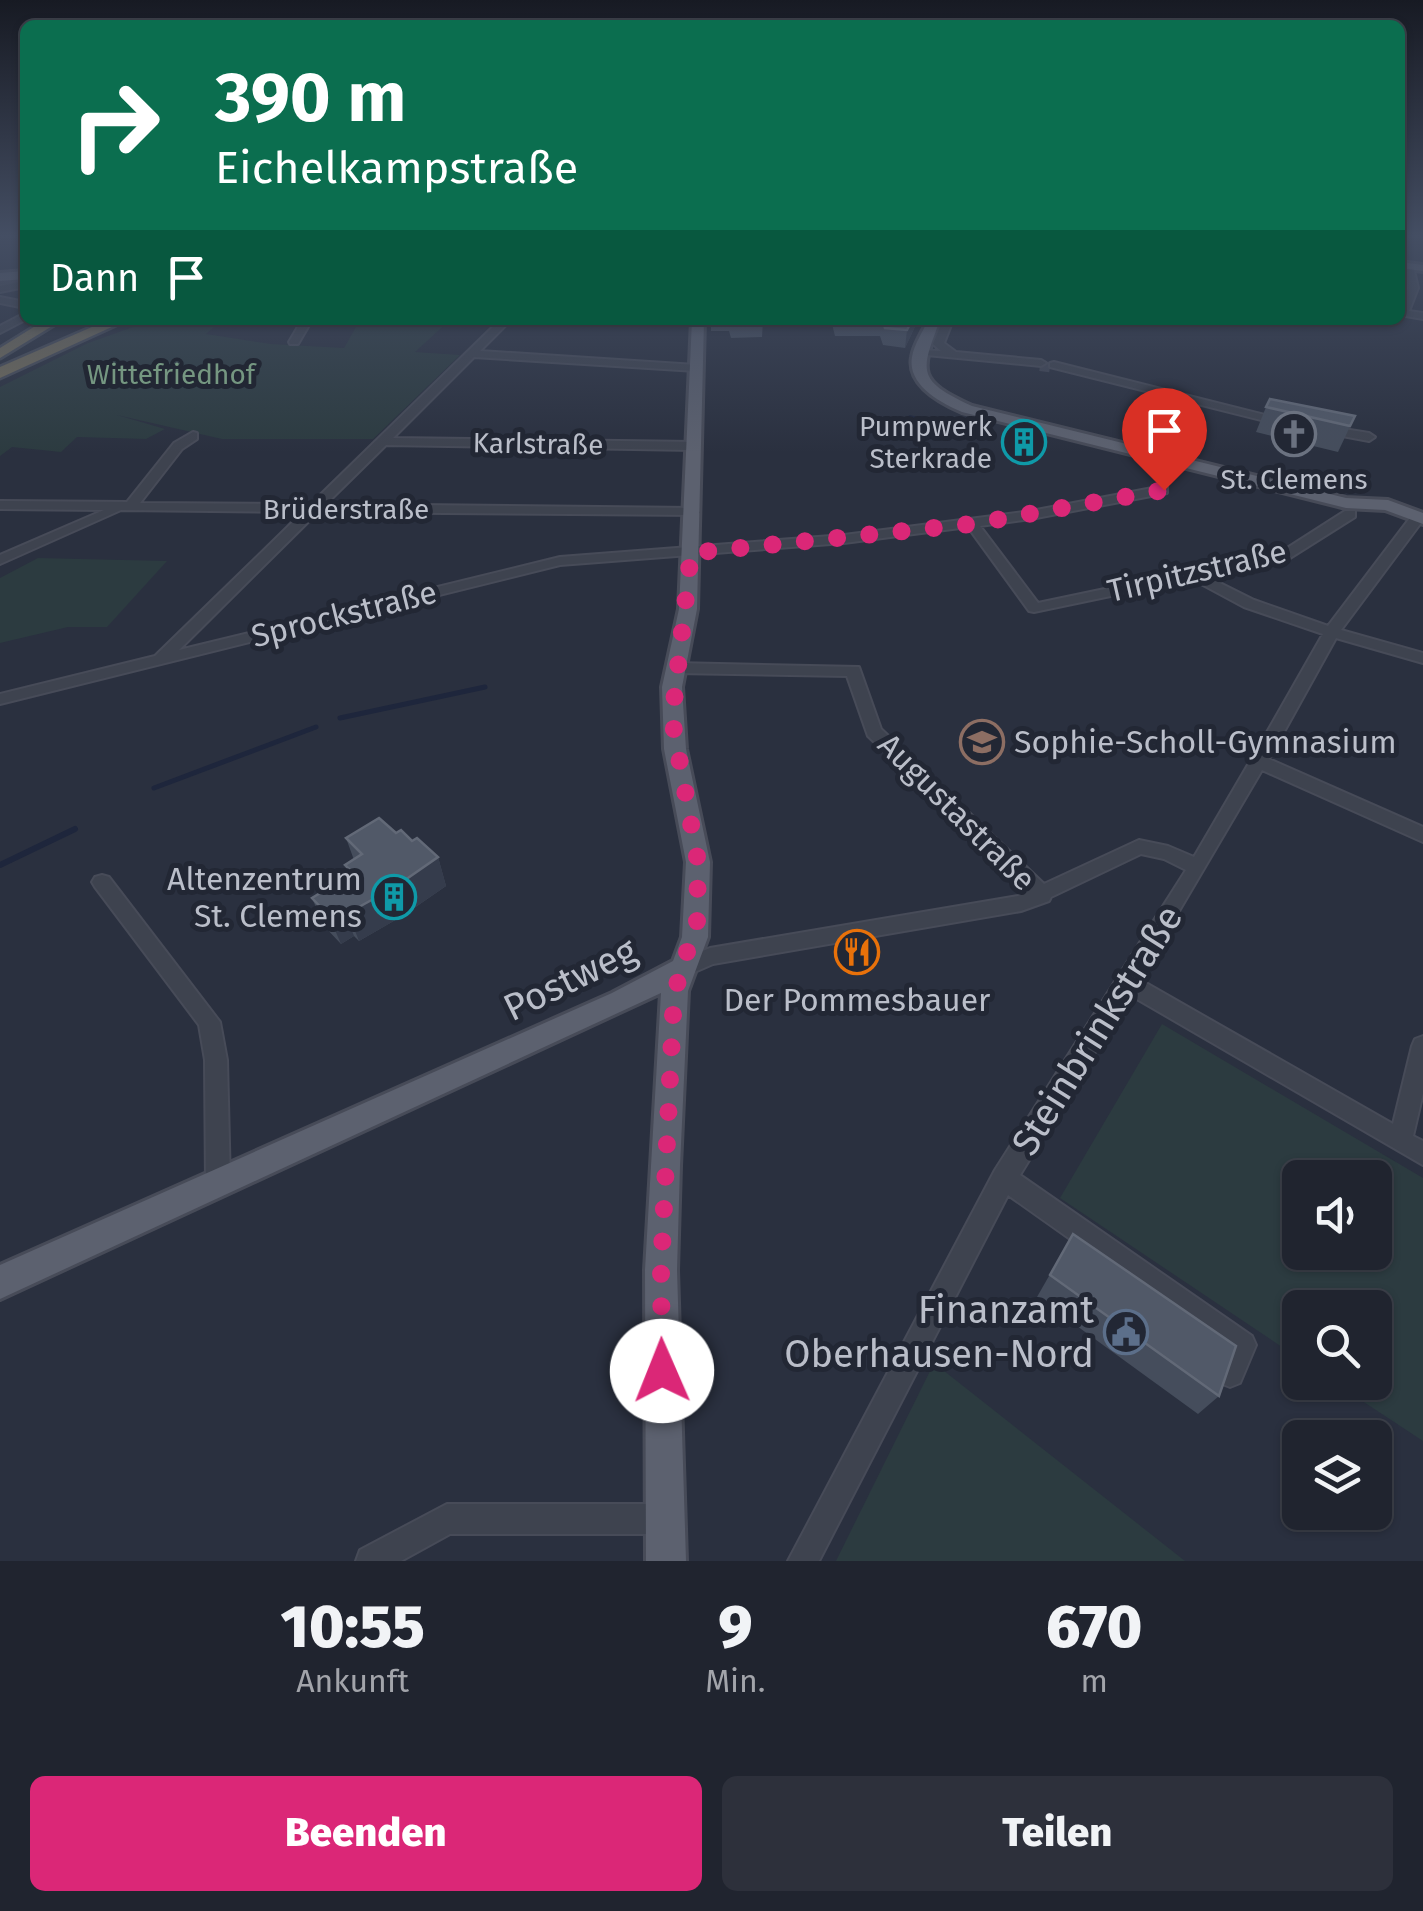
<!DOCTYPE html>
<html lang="de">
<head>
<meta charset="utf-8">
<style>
  body { margin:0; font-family:"Fira Sans",sans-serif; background:#2d303b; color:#f1f3f6; height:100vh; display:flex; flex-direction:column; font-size:38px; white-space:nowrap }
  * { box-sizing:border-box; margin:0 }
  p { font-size:32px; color:#a2a4aa }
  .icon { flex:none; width:55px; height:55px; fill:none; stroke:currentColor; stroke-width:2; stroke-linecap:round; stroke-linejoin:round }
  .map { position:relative; height:1561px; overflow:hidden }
  .panel { display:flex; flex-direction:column; background:#20242f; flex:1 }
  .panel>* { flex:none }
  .top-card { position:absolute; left:20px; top:20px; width:1385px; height:305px; border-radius:15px; box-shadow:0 2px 8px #0004,0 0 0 2px #3d414b; background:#0b6e4f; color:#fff; overflow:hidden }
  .controls { position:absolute; left:1282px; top:1160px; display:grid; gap:20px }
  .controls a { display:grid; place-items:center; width:110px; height:110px; border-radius:15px; background:#20242f; box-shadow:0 2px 8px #0004,0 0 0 2px #3d414b; font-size:50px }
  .pin { position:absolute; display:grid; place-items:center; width:85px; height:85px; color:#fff; margin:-102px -42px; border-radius:50% 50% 50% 0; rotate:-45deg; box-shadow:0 0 10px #0007 }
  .pin .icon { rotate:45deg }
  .me { position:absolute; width:110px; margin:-55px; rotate:359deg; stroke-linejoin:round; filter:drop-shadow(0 0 8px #0008) }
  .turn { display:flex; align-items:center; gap:35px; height:210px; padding:0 30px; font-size:45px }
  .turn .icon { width:130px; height:130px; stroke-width:2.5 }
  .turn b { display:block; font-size:70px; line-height:85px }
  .then { display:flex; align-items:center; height:95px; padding:0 30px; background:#0003; gap:20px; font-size:38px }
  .eta { display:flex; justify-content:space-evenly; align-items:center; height:170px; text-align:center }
  .eta b { font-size:60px; font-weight:800; line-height:70px }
  .primary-button { display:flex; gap:20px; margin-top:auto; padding:20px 30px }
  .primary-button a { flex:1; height:115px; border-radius:15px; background:#db2777; color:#fff; font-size:40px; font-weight:800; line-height:115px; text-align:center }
  .primary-button a+a { background:#2d303b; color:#f1f3f6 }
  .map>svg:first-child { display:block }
</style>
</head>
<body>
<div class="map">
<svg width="1423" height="1561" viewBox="0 0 1423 1561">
  <rect width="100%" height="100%" fill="#2a303f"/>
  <g fill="#2c3b40" fill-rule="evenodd">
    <polygon points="153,320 222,320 206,334 271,344 344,348 360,320 450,320 415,352 460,355 373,439 222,439 117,415 165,429 146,439 77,437 61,452 12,447 0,456 0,387 88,343"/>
    <polygon points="38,558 167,561 107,627 68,627 0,643 0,578"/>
    <path d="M1162,1024L1423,1178V1441L1335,1383L1375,1382V1308H1300V1359L1060,1198ZM1300,1178H1375V1252H1300Z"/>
    <polygon points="934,1363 1185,1561 836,1561"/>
  </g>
  <path fill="#1e263c" d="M910,415L964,429L969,435C949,442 906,443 896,422Z"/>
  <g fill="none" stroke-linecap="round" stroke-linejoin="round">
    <g stroke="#1e263c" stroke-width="5">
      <polyline points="340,718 485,687"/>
      <polyline points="154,788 316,727"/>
    </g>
    <polyline stroke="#1e263c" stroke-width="6" points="0,865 75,829"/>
    <polyline stroke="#404554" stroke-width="10" stroke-dasharray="10 5" stroke-linecap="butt" points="1040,366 1054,368"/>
    <defs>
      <g id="minor">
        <polygon points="1406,264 1413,266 1418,288 1409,311 1423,313 1423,319 1400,315 1408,288"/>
        <polygon points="25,281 25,287 0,292 0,286"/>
        <polygon points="0,297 25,302 25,308 0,303"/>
        <polygon points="25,313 25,320 0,333 0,326"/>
        <polygon points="302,320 312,320 298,344 290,344 289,342"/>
        <polygon points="500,320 511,320 480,351 696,365 701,368 696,371 474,357 393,438 695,442 701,446 695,450 386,445 326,504 693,508 700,512 698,515 318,512 179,650 560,557 844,535 1031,511 1163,486 1167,487 1167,493 1031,519 980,526 1038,603 1281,552 1345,511 1355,511 1355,517 1290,558 1206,576 1254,600 1328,626 1413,514 1423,514 1423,520 1341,630 1423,653 1423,663 1336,638 1269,759 1423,827 1423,842 1262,770 1139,979 1393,1124 1412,1046 1415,1039 1423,1036 1423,1093 1413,1136 1423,1141 1423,1165 1130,995 1020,1175 1252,1336 1256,1345 1240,1383 1230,1387 1220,1383 1216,1373 1227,1350 1008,1195 819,1561 788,1561 995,1170 1186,870 1164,859 1141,854 1051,897 1049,901 1021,911 713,964 681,978 674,975 671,969 674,963 710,948 1018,896 1028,891 868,736 847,676 675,673 667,668 675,663 859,667 881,729 1044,884 1139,840 1168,846 1194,857 1249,763 1247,760 1254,755 1323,634 1244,607 1192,579 1034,612 1029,611 968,527 844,543 560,565 0,704 0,694 155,656 303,512 121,510 0,564 0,555 104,510 0,509 0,501 127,502 174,443 193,432 197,433 197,439 182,449 140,503 311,504"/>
        <polygon points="943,320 953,320 944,343 956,352 1041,360 1046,363 1041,366 916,354 916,350 941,351 933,344"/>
        <polygon points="1054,362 1289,421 1291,423 1285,426 1050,367 1050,363"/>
        <polygon points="1325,426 1369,433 1375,437 1369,441 1321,432 1321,428"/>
        <polygon points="102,875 109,877 220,1022 227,1060 230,1185 227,1193 218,1197 209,1193 206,1185 205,1060 199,1025 95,887 92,882 95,877"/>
        <polygon points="447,1504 665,1504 676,1508 680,1519 676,1530 665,1534 450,1534 401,1561 356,1561 360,1550"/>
      </g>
      <g id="major">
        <polygon points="1400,262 1423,265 1423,271 1400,268"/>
        <polygon points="25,271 25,279 0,281 0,273"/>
        <polygon points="692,320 704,320 697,609 682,687 686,749 710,862 708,937 688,991 680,1166 677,1270 686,1561 646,1561 645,1270 661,993 0,1299 0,1265 612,993 673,961 682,937 686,862 664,749 662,687 679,609"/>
        <path d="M928,320H940C921,371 915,380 972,406L1346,498L1388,500L1423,513V524L1385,510L1346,508L962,412C941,403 907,385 912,357C914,344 923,332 928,320Z"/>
      </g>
      <g id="highway">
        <polygon points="45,320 62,320 0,358 0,348"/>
        <polygon points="108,320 127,320 0,378 0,367"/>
      </g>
    </defs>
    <use href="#minor" stroke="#474b58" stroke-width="4"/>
    <use href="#major" stroke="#474b58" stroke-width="6"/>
    <use href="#highway" stroke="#484d59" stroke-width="5"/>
    <use href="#minor" fill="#3e434f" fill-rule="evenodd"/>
    <use href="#major" fill="#5c616f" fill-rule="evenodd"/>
    <use href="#highway" fill="#746e5c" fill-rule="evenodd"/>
  </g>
  <g fill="#454d5c">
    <polygon points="711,320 763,320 762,337 731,338 729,331 711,331"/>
    <polygon points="831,320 918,320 905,348 883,345 880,336 835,336"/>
    <polygon points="1142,320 1167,320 1166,325 1143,322"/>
    <polygon points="1266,407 1355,416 1338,452 1256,432"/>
    <polygon points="396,833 412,841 438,857 446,886 404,915 359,941 354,936 341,944 324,926 312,898 349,876 345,865 354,860 346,838"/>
    <polygon points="1073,1234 1219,1396 1198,1414 1037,1297"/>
  </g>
  <g fill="#353c4c">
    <polygon points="912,320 918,320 905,348 907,330"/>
    <polygon points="438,857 446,886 404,915 359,941 348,913"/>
    <polygon points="343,908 354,936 341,944 329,916"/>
  </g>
  <g fill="#515968" stroke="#626977" stroke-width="2.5">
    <polygon points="882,320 912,320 907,330 885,328"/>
    <polygon points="1270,399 1355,416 1350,426 1266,407"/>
    <polygon points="379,818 396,833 401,830 412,841 417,838 438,857 395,887 348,913 343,908 329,916 312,898 353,873 345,865 362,854 346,838"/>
    <polygon points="1073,1234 1236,1346 1219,1396 1050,1275"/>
  </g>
  <linearGradient id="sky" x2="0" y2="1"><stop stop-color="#171a23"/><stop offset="0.52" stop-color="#444e63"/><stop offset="1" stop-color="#444e63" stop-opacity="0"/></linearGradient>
  <rect width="1423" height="453" fill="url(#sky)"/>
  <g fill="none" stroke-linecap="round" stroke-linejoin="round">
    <polyline stroke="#db2777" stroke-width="18" stroke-dasharray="0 32.4" points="662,1371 661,1270 673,1015 678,979 697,922 698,862 672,719 691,553 972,524 1164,490"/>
  </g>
  <defs>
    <symbol id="church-ring" viewBox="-11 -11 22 22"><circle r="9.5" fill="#222734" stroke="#6b7280" stroke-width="1.5"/><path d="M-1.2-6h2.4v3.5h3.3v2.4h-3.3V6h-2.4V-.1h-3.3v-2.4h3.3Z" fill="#6b7280"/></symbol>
    <symbol id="building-ring" viewBox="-11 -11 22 22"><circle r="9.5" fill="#222734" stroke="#0f9aa8" stroke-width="1.5"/><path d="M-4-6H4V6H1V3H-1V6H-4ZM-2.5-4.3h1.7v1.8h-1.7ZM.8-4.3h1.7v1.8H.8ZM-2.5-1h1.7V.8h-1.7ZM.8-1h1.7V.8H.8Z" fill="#0f9aa8"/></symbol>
    <symbol id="school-ring" viewBox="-11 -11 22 22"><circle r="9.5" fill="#222734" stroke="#8d6e63" stroke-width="1.5"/><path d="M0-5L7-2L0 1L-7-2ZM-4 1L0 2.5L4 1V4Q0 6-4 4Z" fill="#8d6e63"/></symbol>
    <symbol id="restaurant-ring" viewBox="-11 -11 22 22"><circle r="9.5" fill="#222734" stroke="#e8710a" stroke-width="1.5"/><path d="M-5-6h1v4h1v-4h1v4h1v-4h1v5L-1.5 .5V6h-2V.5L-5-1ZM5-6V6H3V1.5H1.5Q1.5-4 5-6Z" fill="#e8710a"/></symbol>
    <symbol id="civic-ring" viewBox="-11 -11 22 22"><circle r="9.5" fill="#222734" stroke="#5c6f8a" stroke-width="1.5"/><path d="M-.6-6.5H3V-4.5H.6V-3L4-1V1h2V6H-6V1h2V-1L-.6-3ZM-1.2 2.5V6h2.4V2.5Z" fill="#5c6f8a"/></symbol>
  </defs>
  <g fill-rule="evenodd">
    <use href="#church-ring" x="1269" y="409" width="50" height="50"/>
    <use href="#building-ring" x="999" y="417" width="50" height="50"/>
    <use href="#school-ring" x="957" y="717" width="50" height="50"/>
    <use href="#building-ring" x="369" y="872" width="50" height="50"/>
    <use href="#restaurant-ring" x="832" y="927" width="50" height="50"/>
    <use href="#civic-ring" x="1101" y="1307" width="50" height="50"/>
  </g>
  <g text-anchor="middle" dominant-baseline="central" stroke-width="10" stroke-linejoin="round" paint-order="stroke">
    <g font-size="28" fill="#759781" stroke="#222734">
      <text x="171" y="374">Wittefriedhof</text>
    </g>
    <g font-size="28" fill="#babec9" stroke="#222734" text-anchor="end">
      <text x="992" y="426">Pumpwerk<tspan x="992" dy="32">Sterkrade</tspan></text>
      <text x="1294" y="479" text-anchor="middle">St. Clemens</text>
    </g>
    <g font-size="28" fill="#babec9" stroke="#222734">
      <text transform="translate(538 444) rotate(1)">Karlstraße</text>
      <text x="346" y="509">Brüderstraße</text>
    </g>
    <g font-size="32" fill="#babec9" stroke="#222734">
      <text transform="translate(1197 571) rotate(-13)">Tirpitzstraße</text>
      <text transform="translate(344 614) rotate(-14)">Sprockstraße</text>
      <text transform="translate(957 812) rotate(45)">Augustastraße</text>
    </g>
    <g font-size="32" fill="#babec9" stroke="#222734" text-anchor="start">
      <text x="1014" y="742">Sophie-Scholl-Gymnasium</text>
      <text x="362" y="879" text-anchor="end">Altenzentrum<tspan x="362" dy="37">St. Clemens</tspan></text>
      <text x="857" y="1000" text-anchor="middle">Der Pommesbauer</text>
    </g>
    <g font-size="38" fill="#babec9" stroke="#222734">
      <text transform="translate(570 979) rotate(-26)">Postweg</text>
      <text transform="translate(1097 1030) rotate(-58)">Steinbrinkstraße</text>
    </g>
    <g font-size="38" fill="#babec9" stroke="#222734" text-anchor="end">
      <text x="1094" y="1310">Finanzamt<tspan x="1094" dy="44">Oberhausen-Nord</tspan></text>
    </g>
  </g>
</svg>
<div class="controls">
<a><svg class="icon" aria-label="sound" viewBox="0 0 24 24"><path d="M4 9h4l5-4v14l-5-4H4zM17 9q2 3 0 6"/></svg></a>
<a><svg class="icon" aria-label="search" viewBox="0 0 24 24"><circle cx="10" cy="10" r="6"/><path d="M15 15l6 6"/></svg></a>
<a><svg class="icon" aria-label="layers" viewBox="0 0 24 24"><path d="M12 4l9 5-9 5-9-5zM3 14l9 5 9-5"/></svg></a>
</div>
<div class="pin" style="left:1164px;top:490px;background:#d93025"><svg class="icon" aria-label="arrive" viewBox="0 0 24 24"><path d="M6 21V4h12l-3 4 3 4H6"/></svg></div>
<svg class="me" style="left:662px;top:1371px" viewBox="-20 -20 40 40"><circle r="19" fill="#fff"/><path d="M0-13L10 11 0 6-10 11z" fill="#db2777"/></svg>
<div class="top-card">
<div class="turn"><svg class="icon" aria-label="right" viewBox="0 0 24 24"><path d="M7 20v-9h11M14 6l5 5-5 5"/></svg><div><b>390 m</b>Eichelkampstraße</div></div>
<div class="then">Dann<svg class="icon" aria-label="arrive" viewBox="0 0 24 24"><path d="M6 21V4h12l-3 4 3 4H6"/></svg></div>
</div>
</div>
<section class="panel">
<div class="eta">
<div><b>10:55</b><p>Ankunft</p></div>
<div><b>9</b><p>Min.</p></div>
<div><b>670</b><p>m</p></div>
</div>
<div class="primary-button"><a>Beenden</a><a>Teilen</a></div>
</section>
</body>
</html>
